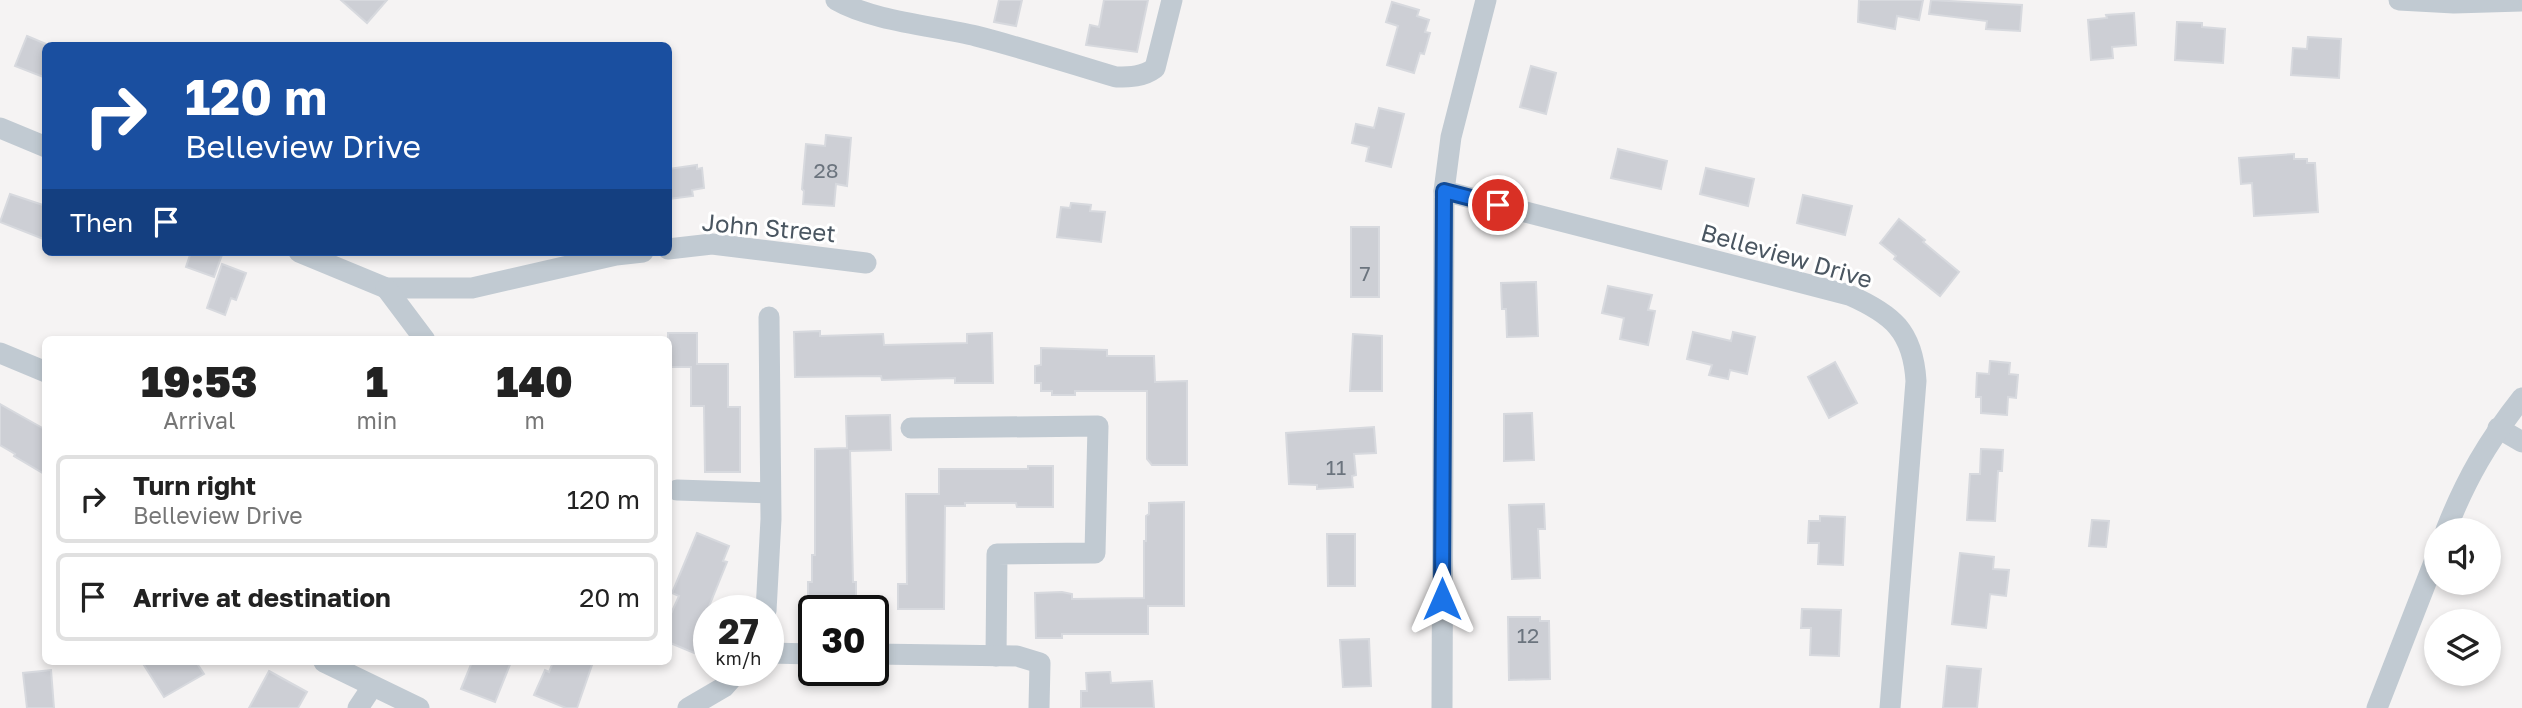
<!DOCTYPE html>
<html lang="en">
<head>
<meta charset="utf-8">
<style>
  body { margin:0; font-family:"Golos Text",sans-serif; background:#f2f2f2; color:#222; height:100vh; display:flex; flex-direction:column; font-size:26px; white-space:nowrap }
  * { box-sizing:border-box; margin:0 }
  p { font-size:23px; color:#767676 }
  .icon { flex:none; width:38px; height:38px; fill:none; stroke:currentColor; stroke-width:2; stroke-linecap:round; stroke-linejoin:round }
  .map { position:relative; flex:1; overflow:hidden }
  .drawer { position:absolute; left:42px; top:336px; width:630px; height:329px; display:flex; flex-direction:column; background:#fff; border-radius:10px; box-shadow:0 4px 10px #0003 }
  .drawer>* { flex:none }
  .hud { position:absolute; left:42px; top:42px; width:630px; height:214px; border-radius:10px; box-shadow:0 4px 10px #0003; background:#1a4fa0; color:#fff; overflow:hidden }
  .fabs { position:absolute; left:2424px; top:518px; display:grid; gap:14px }
  .fabs a { display:grid; place-items:center; width:77px; height:77px; border-radius:50%; background:#fff; box-shadow:0 4px 10px #0003; font-size:35px }
  .speed { position:absolute; left:693px; top:595px; display:flex; gap:14px; font-size:35px; font-weight:700; text-align:center }
  .speed>* { display:grid; place-content:center; width:91px; height:91px; border-radius:50%; background:#fff; box-shadow:0 4px 10px #0003; line-height:1 }
  .speed small { font-size:18px; font-weight:400 }
  .speed .limit { border:4px solid #111; border-radius:10px; background:#fff; color:#111 }
  .pin { position:absolute; display:grid; place-items:center; width:60px; height:60px; color:#fff; margin:-30px; border:4px solid #fff; border-radius:50%; box-shadow:0 2px 7px #0007 }
  .me { position:absolute; width:77px; margin:-38px; rotate:0deg; stroke-linejoin:round; filter:drop-shadow(0 0 5px #0008) }
  .turn { display:flex; align-items:center; gap:24px; height:147px; padding:0 28px; font-size:32px }
  .turn .icon { width:91px; height:91px; stroke-width:2.5 }
  .turn b { display:block; font-size:49px; line-height:60px }
  .then { display:flex; align-items:center; height:66px; padding:0 28px; background:#0003; gap:14px; font-size:26px }
  .eta { display:flex; justify-content:space-evenly; align-items:center; height:119px; text-align:center }
  .eta b { font-size:42px; font-weight:800; line-height:49px }
  ul { padding:0; list-style:none }
  li { display:flex; align-items:center; gap:21px; height:88px; margin:0 14px 10px; padding:0 14px; border:4px solid #e0e0e0; border-radius:10px }
  li div { flex:1 }
  li b { display:block; font-size:26px }
  li em { font-style:normal }
  .map>svg:first-child { display:block }
</style>
</head>
<body>
<div class="map">
<svg width="2522" height="708" viewBox="0 0 2522 708">
  <rect width="100%" height="100%" fill="#f5f3f3"/>
  <g fill="#cdcfd5" stroke="#d7d9de" stroke-width="2">
    <polygon points="341,0 387,0 367,23"/>
    <polygon points="999,0 1022,0 1016,26 994,22"/>
    <polygon points="1104,0 1148,0 1137,52 1086,45 1090,25 1099,27"/>
    <polygon points="1859,0 1923,0 1919,20 1897,16 1895,29 1858,22"/>
    <polygon points="1931,0 2022,5 2020,31 1986,29 1987,21 1929,14"/>
    <polygon points="1392,2 1419,10 1417,16 1429,20 1425,32 1430,33 1424,54 1420,53 1414,73 1387,65 1398,26 1386,22"/>
    <polygon points="2134,13 2136,45 2112,47 2113,58 2091,60 2088,20 2107,18 2106,15"/>
    <polygon points="2177,22 2202,23 2202,27 2225,29 2223,63 2175,60"/>
    <polygon points="27,36 46,44 46,78 15,66"/>
    <polygon points="2308,37 2341,39 2339,78 2291,75 2293,48 2307,49"/>
    <polygon points="1531,66 1556,73 1546,114 1520,107"/>
    <polygon points="1379,108 1404,114 1391,167 1366,161 1369,147 1352,143 1356,124 1374,128"/>
    <polygon points="826,135 851,138 847,186 836,184 834,206 803,204 804,191 802,189 806,144 825,146"/>
    <polygon points="1618,149 1667,161 1661,189 1611,178"/>
    <polygon points="2294,154 2294,159 2307,159 2307,163 2315,163 2318,212 2254,216 2252,183 2241,184 2239,158"/>
    <polygon points="697,165 697,169 702,168 704,188 692,190 693,196 668,199 668,169"/>
    <polygon points="1706,168 1754,179 1748,206 1700,194"/>
    <polygon points="10,194 46,206 46,240 0,222"/>
    <polygon points="1803,195 1852,206 1845,235 1797,223"/>
    <polygon points="1071,203 1091,205 1090,211 1105,212 1101,242 1057,237 1061,207 1070,208"/>
    <polygon points="1899,219 1925,240 1923,242 1959,272 1940,296 1894,259 1896,256 1880,243"/>
    <rect x="1351" y="227" width="28" height="70"/>
    <polygon points="191,252 223,252 214,277 186,267"/>
    <polygon points="222,264 246,273 236,300 231,298 225,315 207,308"/>
    <polygon points="1536,282 1538,336 1507,337 1506,309 1502,309 1501,283"/>
    <polygon points="1608,286 1652,295 1648,310 1655,311 1648,345 1620,339 1624,318 1602,313"/>
    <polygon points="820,331 820,336 883,334 884,345 967,343 967,334 992,333 993,383 955,383 955,378 882,380 881,376 795,377 794,332"/>
    <polygon points="1693,332 1731,341 1733,332 1755,337 1747,374 1730,370 1728,379 1709,375 1712,365 1687,359"/>
    <polygon points="668,333 697,333 697,364 728,364 728,407 740,407 740,472 705,472 704,406 691,406 691,367 668,367"/>
    <polygon points="1353,334 1382,336 1382,391 1350,391"/>
    <polygon points="1041,348 1107,350 1107,356 1154,356 1155,382 1187,381 1187,465 1152,465 1147,459 1147,391 1075,391 1075,395 1052,395 1052,391 1041,391 1041,383 1035,383 1035,366 1041,365"/>
    <polygon points="1990,361 2010,363 2009,374 2018,375 2016,398 2008,397 2007,415 1981,413 1981,397 1976,397 1977,373 1989,374"/>
    <polygon points="1835,362 1857,403 1829,418 1808,377"/>
    <polygon points="0,404 46,430 46,475 14,456 15,454 0,445"/>
    <polygon points="1532,413 1534,460 1504,461 1504,414"/>
    <polygon points="890,415 891,450 850,451 853,582 856,582 856,608 824,611 824,607 808,607 808,582 812,582 812,555 815,555 815,449 847,448 846,416"/>
    <polygon points="1374,427 1376,453 1354,454 1356,475 1352,476 1353,487 1317,489 1317,485 1289,484 1286,433"/>
    <polygon points="1981,449 2003,450 2002,471 1998,471 1995,521 1967,520 1970,474 1980,474"/>
    <polygon points="1028,466 1053,466 1053,507 1017,507 1016,503 965,503 965,506 945,506 944,609 898,609 898,584 907,584 906,494 939,494 939,469 1028,469"/>
    <polygon points="1184,502 1184,606 1148,606 1148,634 1062,634 1062,638 1036,638 1035,593 1062,592 1072,594 1072,599 1144,598 1144,541 1146,541 1146,516 1149,514 1149,503"/>
    <polygon points="1544,504 1545,529 1538,529 1540,578 1512,579 1509,505"/>
    <polygon points="1820,516 1845,517 1843,565 1818,564 1819,543 1808,543 1809,521 1820,521"/>
    <polygon points="2092,520 2109,521 2106,547 2089,546"/>
    <polygon points="697,533 729,546 723,561 727,562 708,609 712,610 709,611 709,628 703,643 699,641 694,653 668,642 668,620 679,596 672,593"/>
    <polygon points="1327,534 1355,534 1355,586 1328,586"/>
    <polygon points="1960,553 1994,557 1993,569 2009,570 2006,596 1990,594 1986,628 1952,624"/>
    <polygon points="1802,609 1841,610 1839,656 1810,655 1811,628 1801,628"/>
    <polygon points="1508,617 1540,617 1540,621 1549,621 1550,679 1509,680"/>
    <polygon points="1369,639 1371,686 1343,687 1340,640"/>
    <polygon points="142,662 196,662 204,674 164,697"/>
    <polygon points="472,662 511,662 495,702 461,689"/>
    <polygon points="553,662 593,662 577,708 566,708 534,695 545,670 549,672"/>
    <polygon points="1947,666 1981,669 1977,708 1943,708"/>
    <polygon points="51,670 54,708 27,708 23,673"/>
    <polygon points="269,671 307,692 298,708 249,708"/>
    <polygon points="1110,672 1111,683 1152,681 1154,708 1081,708 1081,691 1087,691 1086,673"/>
  </g>
  <g fill="none" stroke-linecap="round" stroke-linejoin="round">
    <g stroke="#c1cad2" stroke-width="21">
      <path d="M836,0C872,21 935,26 976,36C1023,48 1069,63 1116,77C1130,77 1143,77 1155,68L1172,0"/>
      <polyline points="2399,0 2454,3 2522,1"/>
      <polyline points="0,128 46,147"/>
      <polyline points="1444,191 1451,137 1486,0"/>
      <polyline points="668,249 712,244 866,263"/>
      <polyline points="299,252 386,288 472,288 616,255 643,252"/>
      <polyline points="386,288 425,340"/>
      <polyline points="0,353 46,372"/>
      <polyline points="911,428 1098,426 1095,553 997,554 996,656"/>
      <polyline points="2498,428 2522,442"/>
      <polyline points="677,490 770,493"/>
      <path d="M2446,530C2466,479 2488,441 2522,398"/>
      <polyline points="766,611 771,519 769,317"/>
      <polyline points="768,653 814,654"/>
      <polyline points="873,654 1017,656 1040,663 1039,708"/>
      <polyline points="324,662 419,708"/>
      <polyline points="358,708 372,687"/>
      <polyline points="688,708 724,687 739,670"/>
      <path d="M1442,708L1444,191L1849,295C1892,314 1913,331 1916,381L1890,708"/>
      <polyline points="2377,708 2436,557"/>
    </g>
  </g>
  <g fill="none" stroke-linecap="round" stroke-linejoin="round">
    <defs>
      <polyline id="route" points="1442,599 1444,191 1498,205"/>
    </defs>
    <use href="#route" stroke="#114b97" stroke-width="18"/>
    <use href="#route" stroke="#1a73e8" stroke-width="12"/>
  </g>
  <g text-anchor="middle" dominant-baseline="central" stroke-width="6" stroke-linejoin="round" paint-order="stroke">
    <g font-size="21" fill="#6b747e">
      <text x="826" y="170">28</text>
      <text x="1365" y="273">7</text>
      <text x="1336" y="467">11</text>
      <text x="1528" y="635">12</text>
    </g>
    <g font-size="24" fill="#4a5661" stroke="#fff">
      <text transform="translate(769 227) rotate(5)">John Street</text>
      <text transform="translate(1787 255) rotate(16)">Belleview Drive</text>
    </g>
  </g>
</svg>
<div class="fabs">
<a><svg class="icon" aria-label="sound" viewBox="0 0 24 24"><path d="M4 9h4l5-4v14l-5-4H4zM17 9q2 3 0 6"/></svg></a>
<a><svg class="icon" aria-label="layers" viewBox="0 0 24 24"><path d="M12 4l9 5-9 5-9-5zM3 14l9 5 9-5"/></svg></a>
</div>
<div class="speed"><div>27<small>km/h</small></div><div class="limit">30</div></div>
<div class="pin" style="left:1498px;top:205px;background:#d93025"><svg class="icon" aria-label="arrive" viewBox="0 0 24 24"><path d="M6 21V4h12l-3 4 3 4H6"/></svg></div>
<svg class="me" style="left:1442px;top:599px" viewBox="-20 -20 40 40"><path d="M0-17L14 15 0 8-14 15z" fill="#1a73e8" stroke="#fff" stroke-width="4"/></svg>
<div class="hud">
<div class="turn"><svg class="icon" aria-label="right" viewBox="0 0 24 24"><path d="M7 20v-9h11M14 6l5 5-5 5"/></svg><div><b>120 m</b>Belleview Drive</div></div>
<div class="then">Then<svg class="icon" aria-label="arrive" viewBox="0 0 24 24"><path d="M6 21V4h12l-3 4 3 4H6"/></svg></div>
</div>
<section class="drawer">
<div class="eta">
<div><b>19:53</b><p>Arrival</p></div>
<div><b>1</b><p>min</p></div>
<div><b>140</b><p>m</p></div>
</div>
<ul>
<li><svg class="icon" aria-label="right" viewBox="0 0 24 24"><path d="M7 20v-9h11M14 6l5 5-5 5"/></svg><div><b>Turn right</b><p>Belleview Drive</p></div><em>120 m</em></li>
<li><svg class="icon" aria-label="arrive" viewBox="0 0 24 24"><path d="M6 21V4h12l-3 4 3 4H6"/></svg><div><b>Arrive at destination</b></div><em>20 m</em></li>
</ul>
</section>
</div>
</body>
</html>
